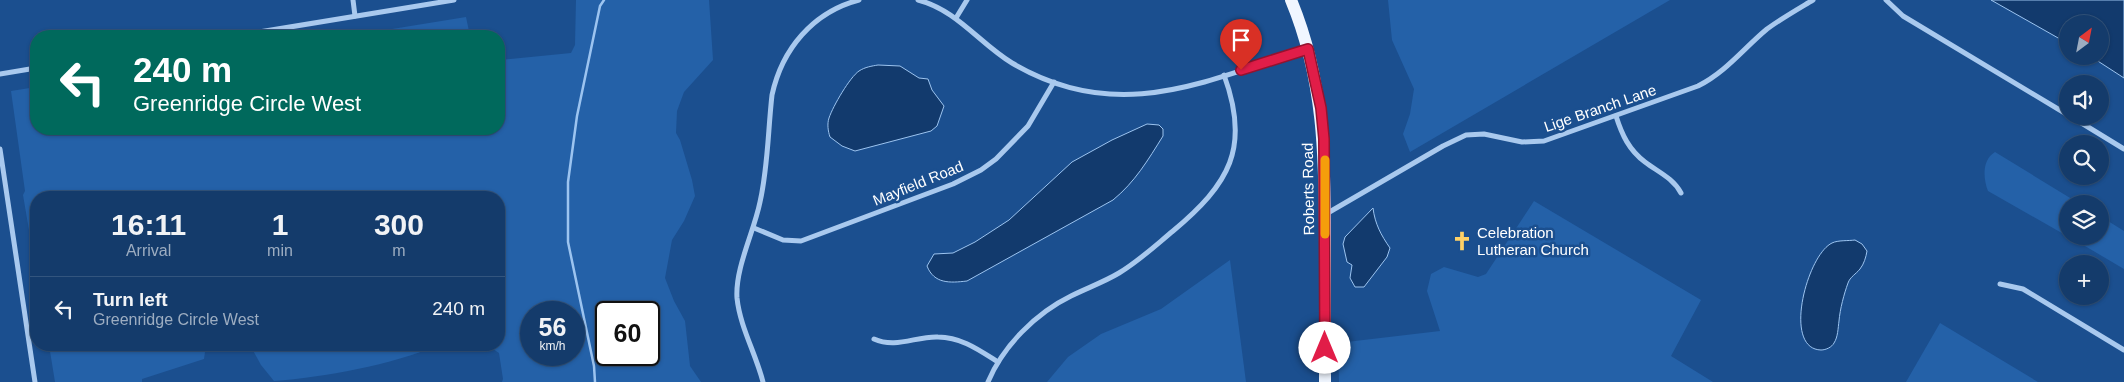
<!DOCTYPE html>
<html lang="en">
<head>
<meta charset="utf-8">
<style>
  body { margin:0; font-family:Helvetica,sans-serif; background:#214673; color:#f1f3f6; height:100vh; display:flex; flex-direction:column; font-size:19px; white-space:nowrap }
  * { box-sizing:border-box; margin:0 }
  p { font-size:16px; color:#9dadc1 }
  .icon { flex:none; width:28px; height:28px; fill:none; stroke:currentColor; stroke-width:2; stroke-linecap:round; stroke-linejoin:round }
  .map { position:relative; flex:1; overflow:hidden }
  .sheet { position:absolute; left:30px; top:191px; width:475px; height:160px; display:flex; flex-direction:column; background:#143b6b; border-radius:20px; box-shadow:0 1px 4px #0004,0 0 0 1px #33557e }
  .sheet>* { flex:none }
  .banner { position:absolute; left:30px; top:30px; width:475px; height:105px; border-radius:20px; box-shadow:0 1px 4px #0004,0 0 0 1px #33557e; background:#00695c; color:#fff; overflow:hidden }
  .needle { width:32px; rotate:32deg }
  .buttons { position:absolute; left:2059px; top:15px; display:grid; gap:10px }
  .buttons a { display:grid; place-items:center; width:50px; height:50px; border-radius:50%; background:#143b6b; box-shadow:0 1px 4px #0004,0 0 0 1px #33557e; font-size:25px }
  .speed { position:absolute; left:520px; top:301px; display:flex; gap:10px; font-size:25px; font-weight:700; text-align:center }
  .speed>* { display:grid; place-content:center; width:65px; height:65px; border-radius:50%; background:#143b6b; box-shadow:0 1px 4px #0004,0 0 0 1px #33557e; line-height:1 }
  .speed small { font-size:12px; font-weight:400 }
  .speed .limit { border:2px solid #111; border-radius:8px; background:#fff; color:#111 }
  .pin { position:absolute; display:grid; place-items:center; width:42px; height:42px; color:#fff; margin:-51px -21px; border-radius:50% 50% 50% 0; rotate:-45deg; box-shadow:0 0 5px #0007 }
  .pin .icon { rotate:45deg }
  .me { position:absolute; width:55px; margin:-28px; rotate:0deg; stroke-linejoin:round; filter:drop-shadow(0 0 4px #0008) }
  .turn { display:flex; align-items:center; gap:18px; height:105px; padding:0 20px; font-size:22px }
  .turn .icon { width:65px; height:65px; stroke-width:2.5 }
  .turn b { display:block; font-size:35px; line-height:42px }
  .eta { display:flex; justify-content:space-evenly; align-items:center; height:85px; text-align:center }
  .eta b { font-size:30px; font-weight:700; line-height:35px }
  ul { padding:0; list-style:none }
  li { display:flex; align-items:center; gap:15px; height:65px; padding:0 20px; border-top:1px solid #33557e }
  li div { flex:1 }
  li b { display:block; font-size:19px }
  li em { font-style:normal }
  .map>svg:first-child { display:block }
</style>
</head>
<body>
<div class="map">
<svg width="2124" height="382" viewBox="0 0 2124 382">
  <rect width="100%" height="100%" fill="#1b4f8f"/>
  <g fill="#2461a8" fill-rule="evenodd">
    <path d="M576,0H709L713,60L684,92L677,111L676,133L680,140L692,180L695,196L684,221L672,240L665,278L674,301L685,321L690,366L701,382H502L503,379L499,353L487,345H499V198H36V271L23,195L25,191L11,91L36,87V129H499V60L571,53L575,45ZM574,312V355H531V312ZM649,312V355H606V312Z"/>
    <polygon points="1388,0 1670,0 1410,152 1403,134 1410,114 1414,89 1392,40"/>
    <polygon points="466,17 470,36 349,36"/>
    <path d="M1995,152L2080,204H2068L2067,236L1988,191C1983,178 1982,160 1995,152Z"/>
    <polygon points="1534,201 1701,300 1671,356 1713,382 1339,382 1338,343 1440,331 1427,291 1431,274 1444,267 1478,277 1486,274"/>
    <polygon points="2100,216 2124,231 2124,269 2068,236 2100,236"/>
    <polygon points="1230,260 1246,382 1047,382 1068,357 1101,334 1161,309"/>
    <polygon points="1940,323 2038,382 1906,382"/>
    <polygon points="49,345 206,345 204,359 142,379 142,382 55,382"/>
    <path d="M250,345H438C392,365 324,377 274,381L261,365Z"/>
  </g>
  <g fill="#123a6d" stroke="#9cc4f0">
    <polygon points="1991,0 2124,0 2124,78 2090,56 2100,56 2100,24 2068,24 2067,43"/>
    <path d="M878,65L900,66L919,78L928,79L932,90L944,106L937,126L931,131L855,151L842,146L830,137C828,131 827,124 829,118C833,106 850,77 859,71C865,67 872,66 878,65Z"/>
    <path d="M1147,124L1159,125L1163,129V136C1148,160 1135,182 1113,200L967,281C950,283 934,284 927,266L934,254L953,253L975,242L1009,220L1072,162L1112,140Z"/>
    <path d="M1373,208C1375,224 1381,235 1390,248L1387,257L1364,287H1355L1350,278L1352,265L1347,262L1343,244L1345,237Z"/>
    <path d="M1855,240L1862,244L1867,251C1866,257 1864,264 1860,269C1856,274 1850,277 1848,283C1844,294 1840,309 1839,321C1838,328 1838,337 1834,343C1832,347 1826,350 1821,350C1782,349 1807,255 1832,243C1838,240 1848,241 1855,240Z"/>
  </g>
  <g fill="none" stroke-linecap="round" stroke-linejoin="round">
    <polyline stroke="#9cc4f0" stroke-width="2.5" points="595,382 594,366 568,242 568,182 577,116 600,6 604,0"/>
    <g stroke="#a9c9ee" stroke-width="5">
      <polyline points="353,0 355,16"/>
      <path d="M918,0C957,10 979,43 1012,63C1117,125 1203,82 1307,49"/>
      <polyline points="1886,0 1903,16 2068,115"/>
      <polyline points="956,18 967,0"/>
      <polyline points="235,36 454,0"/>
      <polyline points="0,74 36,68"/>
      <path d="M1616,116C1622,135 1629,150 1645,162C1658,172 1673,178 1681,193"/>
      <polyline points="2070,116 2124,149"/>
      <polyline points="0,149 35,382"/>
      <path d="M1326,214L1443,146L1466,135L1484,134L1522,142L1544,141L1698,86C1726,72 1744,48 1767,29C1782,18 1798,9 1813,0"/>
      <polyline points="754,228 783,240 801,241 953,184 981,170 996,159 1028,126 1054,82"/>
      <polyline points="2000,284 2023,289 2124,350"/>
      <path d="M874,339C896,349 916,336 938,337C961,337 979,350 998,362"/>
      <path d="M763,382C756,354 740,327 737,298C735,268 754,232 760,202C768,167 768,130 772,95C782,49 813,12 859,0"/>
      <path d="M988,382C1003,346 1036,313 1071,296C1087,288 1104,282 1119,273C1139,261 1156,245 1173,231C1229,184 1251,148 1224,75"/>
    </g>
    <path stroke="#f0f6ff" stroke-width="12" d="M1291,0C1324,79 1325,158 1325,242C1325,289 1325,335 1325,382"/>
  </g>
  <g fill="none" stroke-linecap="round" stroke-linejoin="round">
    <defs>
      <polyline id="route" points="1241,70 1308,49 1321,108 1324,139 1325,348"/>
    </defs>
    <use href="#route" stroke="#92132f" stroke-width="12"/>
    <use href="#route" stroke="#e11d48" stroke-width="9"/>
    <polyline stroke="#f59e0b" stroke-width="9" points="1325,160 1325,234"/>
  </g>
  <defs>
    <symbol id="church-bare" viewBox="-9 -9 18 18"><path d="M-1.2-6h2.4v3.5h3.3v2.4h-3.3V6h-2.4V-.1h-3.3v-2.4h3.3Z" fill="#ffd166" stroke="#1b4f8f" stroke-width="2.5" paint-order="stroke"/></symbol>
  </defs>
  <g fill-rule="evenodd">
    <use href="#church-bare" x="1448" y="227" width="28" height="28"/>
  </g>
  <g text-anchor="middle" dominant-baseline="central" stroke-width="5" stroke-linejoin="round" paint-order="stroke">
    <g font-size="15" fill="#fff" stroke="#1b4f8f">
      <text transform="translate(1600 108) rotate(-19)">Lige Branch Lane</text>
      <text transform="translate(918 183) rotate(-22)">Mayfield Road</text>
      <text transform="translate(1308 189) rotate(-91)">Roberts Road</text>
    </g>
    <g font-size="15" fill="#fff" stroke="#1b4f8f" text-anchor="start">
      <text x="1477" y="232">Celebration<tspan x="1477" dy="17">Lutheran Church</tspan></text>
    </g>
  </g>
</svg>
<div class="buttons">
<a><svg class="needle" viewBox="-14 -14 28 28"><path d="M0-13l5 13h-10z" fill="#e53935"/><path d="M0 13l5-13h-10z" fill="#9dadc1"/></svg></a>
<a><svg class="icon" aria-label="sound" viewBox="0 0 24 24"><path d="M4 9h4l5-4v14l-5-4H4zM17 9q2 3 0 6"/></svg></a>
<a><svg class="icon" aria-label="search" viewBox="0 0 24 24"><circle cx="10" cy="10" r="6"/><path d="M15 15l6 6"/></svg></a>
<a><svg class="icon" aria-label="layers" viewBox="0 0 24 24"><path d="M12 4l9 5-9 5-9-5zM3 14l9 5 9-5"/></svg></a>
<a>+</a>
</div>
<div class="speed"><div>56<small>km/h</small></div><div class="limit">60</div></div>
<div class="pin" style="left:1241px;top:70px;background:#d93025"><svg class="icon" aria-label="arrive" viewBox="0 0 24 24"><path d="M6 21V4h12l-3 4 3 4H6"/></svg></div>
<svg class="me" style="left:1325px;top:348px" viewBox="-20 -20 40 40"><circle r="19" fill="#fff"/><path d="M0-13L10 11 0 6-10 11z" fill="#e11d48"/></svg>
<div class="banner">
<div class="turn"><svg class="icon" aria-label="left" viewBox="0 0 24 24"><path d="M17 20v-9H6M10 6l-5 5 5 5"/></svg><div><b>240 m</b>Greenridge Circle West</div></div>
</div>
<section class="sheet">
<div class="eta">
<div><b>16:11</b><p>Arrival</p></div>
<div><b>1</b><p>min</p></div>
<div><b>300</b><p>m</p></div>
</div>
<ul>
<li><svg class="icon" aria-label="left" viewBox="0 0 24 24"><path d="M17 20v-9H6M10 6l-5 5 5 5"/></svg><div><b>Turn left</b><p>Greenridge Circle West</p></div><em>240 m</em></li>
</ul>
</section>
</div>
</body>
</html>
